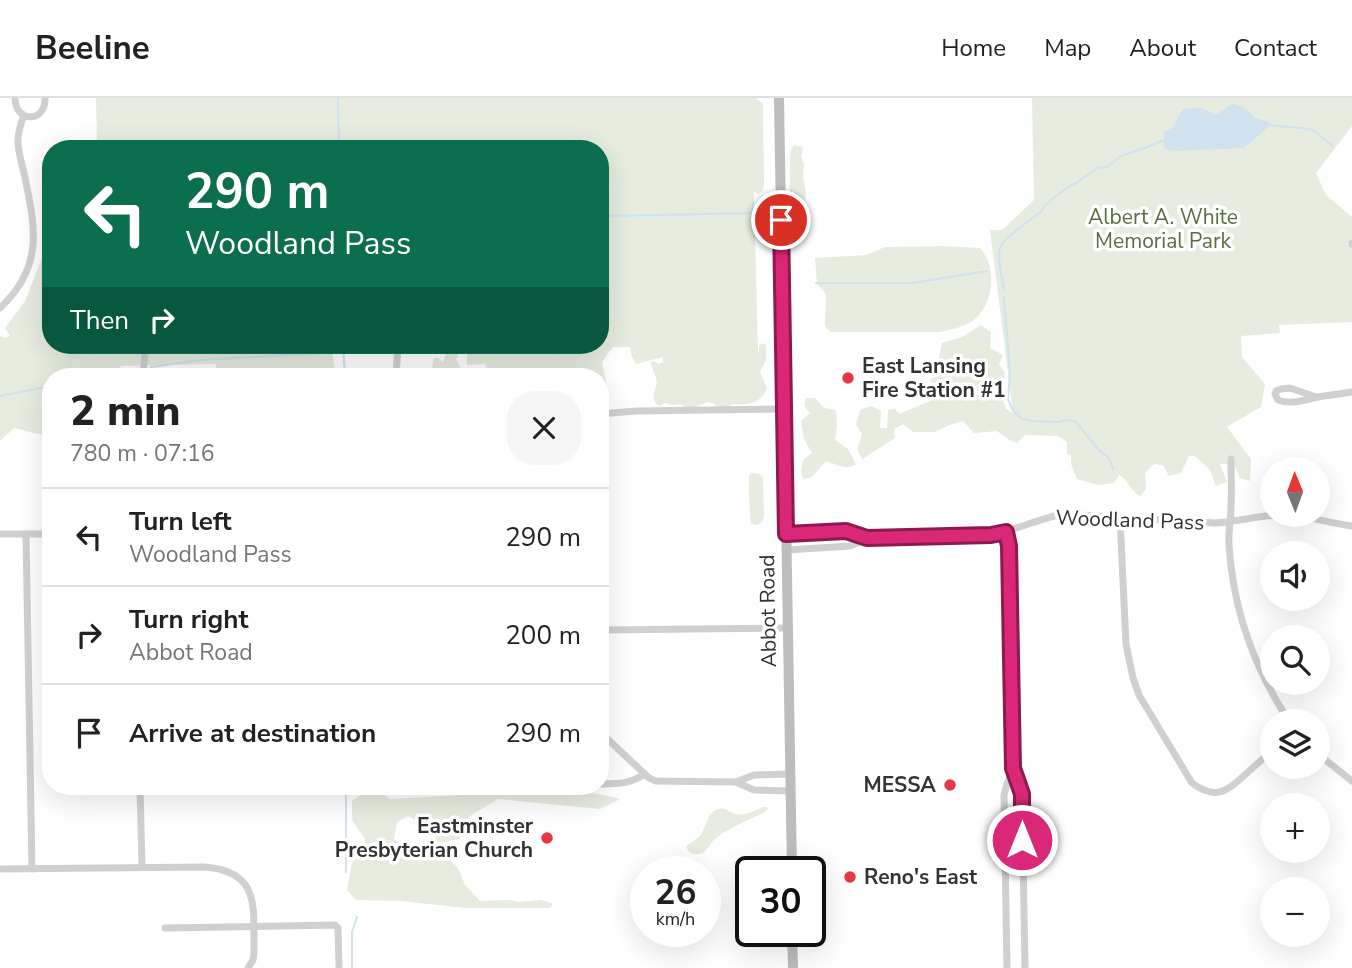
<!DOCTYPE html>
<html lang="en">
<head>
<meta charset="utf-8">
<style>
  body { margin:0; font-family:"Nunito Sans",sans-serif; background:#f6f6f6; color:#222; height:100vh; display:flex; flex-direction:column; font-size:26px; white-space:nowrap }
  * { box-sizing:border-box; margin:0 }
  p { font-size:23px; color:#767676 }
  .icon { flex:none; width:38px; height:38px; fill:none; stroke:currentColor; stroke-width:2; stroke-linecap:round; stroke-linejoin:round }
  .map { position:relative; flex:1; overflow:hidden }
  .side { position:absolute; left:42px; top:270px; width:567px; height:427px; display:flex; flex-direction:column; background:#fff; border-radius:28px; box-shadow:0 7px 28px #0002 }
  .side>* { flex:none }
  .guide { position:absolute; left:42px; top:42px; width:567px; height:214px; border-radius:28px; box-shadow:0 7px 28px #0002; background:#0b6e4f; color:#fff; overflow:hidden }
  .needle { width:46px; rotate:359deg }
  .controls { position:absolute; left:1260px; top:359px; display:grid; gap:14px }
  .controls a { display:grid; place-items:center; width:70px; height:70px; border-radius:50%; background:#fff; box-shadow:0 7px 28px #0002; font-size:35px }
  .speed { position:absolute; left:630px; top:758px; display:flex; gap:14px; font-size:35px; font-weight:700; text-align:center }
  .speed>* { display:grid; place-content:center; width:91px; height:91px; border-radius:50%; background:#fff; box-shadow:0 7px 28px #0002; line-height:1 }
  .speed small { font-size:18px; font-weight:400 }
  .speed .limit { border:4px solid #111; border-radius:10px; background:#fff; color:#111 }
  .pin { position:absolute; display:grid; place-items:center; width:60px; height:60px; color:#fff; margin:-30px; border:4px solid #fff; border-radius:50%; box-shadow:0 2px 7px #0007 }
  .me { position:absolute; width:77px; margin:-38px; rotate:0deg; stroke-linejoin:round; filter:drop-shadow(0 0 5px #0008) }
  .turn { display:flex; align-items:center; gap:24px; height:147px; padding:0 28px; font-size:32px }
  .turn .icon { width:91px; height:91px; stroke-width:2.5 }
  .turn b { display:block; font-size:49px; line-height:60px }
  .then { display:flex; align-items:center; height:66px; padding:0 28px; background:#0003; gap:14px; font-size:26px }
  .round { display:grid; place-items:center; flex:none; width:74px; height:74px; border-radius:28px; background:#f6f6f6 }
  .headline { display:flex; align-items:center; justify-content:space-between; height:119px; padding:0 28px }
  h1 { font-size:42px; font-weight:800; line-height:52px }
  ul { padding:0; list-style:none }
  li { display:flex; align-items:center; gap:21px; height:98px; padding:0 28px; border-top:2px solid #e0e0e0 }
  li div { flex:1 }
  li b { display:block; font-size:26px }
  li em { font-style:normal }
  header { display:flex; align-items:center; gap:42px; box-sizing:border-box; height:98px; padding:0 35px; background:#fff; border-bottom:2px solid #e0e0e0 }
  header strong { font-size:33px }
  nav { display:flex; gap:38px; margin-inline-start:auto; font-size:24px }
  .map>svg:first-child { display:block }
</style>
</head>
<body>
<header>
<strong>Beeline</strong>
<nav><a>Home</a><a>Map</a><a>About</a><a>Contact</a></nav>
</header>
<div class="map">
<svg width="1352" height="870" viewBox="0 0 1352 870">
  <rect width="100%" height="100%" fill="#fff"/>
  <g fill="#e6ecdf">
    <path d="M96,0H756L763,6L764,88L762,94L758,96L754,93V121H757L761,133L755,134L758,254H759V248L762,245L766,247V262L760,274L767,290C761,306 747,307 732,306L728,309H718L713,305L708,304L695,309H685L679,306L671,307L665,305L659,308C649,301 656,292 657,283L650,264L654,263L659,266L663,264V259L636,266L632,259L630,249H613L602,264L607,288L600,290V278H489L485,266L467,267V247H600V51H97Z"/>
    <path d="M1032,0H1352V28L1316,75L1326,97L1352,119V224L1279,227L1280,235L1241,238L1242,259L1265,286L1261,309L1227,329L1251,361L1250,383L1240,380L1234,366H1220L1227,384L1216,388L1210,372L1195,358H1189L1181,375L1169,378L1163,367L1154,366L1145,375L1146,391L1140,398C1128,391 1130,383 1119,377L1114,385L1098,387L1077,381L1071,366V357L1067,356V344L1058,338L1025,337L1017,345L1009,342L997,333L974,335L963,323L952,326L934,334H913L903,326L894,331L895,340L862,361L857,352L862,336L856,327L860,312L871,308L881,313L880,330H887L888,312L895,311L899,316L930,303L931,281L941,277L939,259L942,245L962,239L981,227L991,234L990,250L1003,257L999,266L1005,275L1001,295L1006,311L1013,315L990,132H1002L1034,102Z"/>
    <path d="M794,47L803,49L801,59L804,66L803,79L806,94L805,104L799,106L795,103L794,97L790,93C789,87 790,82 790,75C791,64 787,57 794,47Z"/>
    <path d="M943,148L980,150C997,169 994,203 976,220C967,229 952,231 940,234H830L825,228L826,196L817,186L815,160L867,157L885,149Z"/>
    <polygon points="43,158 51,158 51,247 331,247 336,278 217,278 216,266 121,268 118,274 98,275 97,278 51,278 51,347 46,338 14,330 0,343 0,238 6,240 10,238 5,230 25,203"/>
    <polygon points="449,247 463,247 456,262 460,268 459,277 440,278 440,275 434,274 432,268 434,260 438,260 443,264"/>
    <path d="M806,300H815L824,310L836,312L837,329L835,342L848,351L856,366C846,373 836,366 826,363L812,379L803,381L801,373L803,362L812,355L804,341L801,323L810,315L804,308Z"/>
    <path d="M752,375L759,376L762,378L763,382L764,418L762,424L758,427L751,426C750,410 748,394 749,377Z"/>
    <path d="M483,691L498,696L509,693L513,696C548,695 586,691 620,701L600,711L498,701L470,718L459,741L439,745L424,727L408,718L397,724L394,741L403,748L421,745L446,750L451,763L458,770L465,787L480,803L509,802L518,804L541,802L553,806L550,810H466L401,803L356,802L347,792L352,764L364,756L365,741L352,722V703C366,693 376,690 390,701L464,697Z"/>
    <path d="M763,709H767L768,711L765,714C751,721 726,731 715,741C711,744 708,751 704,754C697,759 688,756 686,748C690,745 696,742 700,738C706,730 706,719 714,713C723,707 727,713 735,716C745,718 755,713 763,709Z"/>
  </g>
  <path fill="#cfe2ee" d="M1232,6C1243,8 1248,11 1254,20L1269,24L1268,29L1244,50L1172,53L1164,50V34L1172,30L1183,11C1197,9 1204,9 1216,17Z"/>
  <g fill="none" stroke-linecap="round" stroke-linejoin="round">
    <g stroke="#cfe2ee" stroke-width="2">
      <polyline points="338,0 339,51"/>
      <polyline points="1268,27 1302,30 1313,32 1333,48"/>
      <polyline points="1041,114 1045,107 1068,89 1078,84 1097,70 1107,69 1121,58 1142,51 1164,42"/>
      <polyline points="600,118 762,115"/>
      <polyline points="816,185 913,185 987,173"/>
      <path d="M1004,192C1002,182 996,157 1001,148C1006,138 1029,123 1039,115"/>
      <polyline points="1004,199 1010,275 1008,301 1012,311 1022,321 1032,323 1057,324 1067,322 1075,323 1100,353 1109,360 1113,371"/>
      <polyline points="343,247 345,278"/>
      <polyline points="151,269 201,262 322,255"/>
      <polyline points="96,278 133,271"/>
      <polyline points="0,298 51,288"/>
      <polyline points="346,774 346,688"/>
      <polyline points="352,870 352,834 357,819"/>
    </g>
    <g stroke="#d0d0d0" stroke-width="7">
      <path d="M15,0C15,25 46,25 45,0"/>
      <polyline points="1352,146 1352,145"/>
      <path d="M0,210C45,168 35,128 24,75C18,50 14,43 24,17"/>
      <polyline points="143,278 145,254 150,247"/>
      <polyline points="396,278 398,247"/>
      <path d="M1316,299L1290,290L1281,291L1276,293L1275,296L1278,302C1291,307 1304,302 1318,299C1329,297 1341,296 1352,294"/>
      <polyline points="600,316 636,313 784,311"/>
      <path d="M1231,361C1231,377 1232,393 1231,409C1231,422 1228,435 1229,447C1233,510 1254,570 1289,623"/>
      <path d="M1120,420L1126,546L1133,580L1139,597L1192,685C1216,703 1227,693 1246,676C1254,668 1263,661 1272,653"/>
      <polyline points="1006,434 1009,448 1013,670 1022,697 1025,870"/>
      <polyline points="0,436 51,436"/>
      <polyline points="26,436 32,771"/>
      <path d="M786,436L846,433L867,440L991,437C1016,432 1038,421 1063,416L1215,425C1239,424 1262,416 1286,417C1308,418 1330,425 1352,428"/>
      <polyline points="787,452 850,448 867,441"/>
      <polyline points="600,532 788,530"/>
      <polyline points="600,634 649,680 656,683 736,684 754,677 790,676"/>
      <polyline points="1318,656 1352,683"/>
      <polyline points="736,684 754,692 791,693"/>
      <path d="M600,686C620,685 627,687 645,676"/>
      <polyline points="140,688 142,769"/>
      <polyline points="374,688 380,690 489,688"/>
      <path d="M0,771L204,769C262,773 253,811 254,856L253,862L248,870"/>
      <polyline points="165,830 335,827 338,830 339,870"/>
      <polyline points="1007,870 1004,697 1007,686 1013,670"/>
    </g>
    <g stroke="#bdbdbd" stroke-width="10">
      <polyline points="779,0 792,774"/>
      <polyline points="792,833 793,870"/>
    </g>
  </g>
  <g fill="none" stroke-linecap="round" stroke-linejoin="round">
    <defs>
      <polyline id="route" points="781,122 786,436 846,433 867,440 991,437 1006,434 1009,448 1013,670 1022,696 1022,742"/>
    </defs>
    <use href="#route" stroke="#8e194d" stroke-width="18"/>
    <use href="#route" stroke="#db2777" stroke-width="12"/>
  </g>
  <g fill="#e63946" stroke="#fff" stroke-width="2.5">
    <circle cx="848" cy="280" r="7"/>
    <circle cx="950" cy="687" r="7"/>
    <circle cx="547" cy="740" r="7"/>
    <circle cx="850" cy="779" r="7"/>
  </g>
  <g text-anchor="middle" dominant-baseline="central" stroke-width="7" stroke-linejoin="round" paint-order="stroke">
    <g font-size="21" fill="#56703f" stroke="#fff">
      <text x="1163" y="119">Albert A. White<tspan x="1163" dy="24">Memorial Park</tspan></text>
    </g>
    <g font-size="21" font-weight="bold" fill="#333" stroke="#fff" text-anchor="start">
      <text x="862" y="268">East Lansing<tspan x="862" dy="24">Fire Station #1</tspan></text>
      <text x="936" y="687" text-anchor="end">MESSA</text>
      <text x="533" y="728" text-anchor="end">Eastminster<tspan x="533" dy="24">Presbyterian Church</tspan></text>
      <text x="864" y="779">Reno's East</text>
    </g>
    <g font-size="21" fill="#333" stroke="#fff">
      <text transform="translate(1130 422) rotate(2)">Woodland Pass</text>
      <text transform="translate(768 513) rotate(-91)">Abbot Road</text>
    </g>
  </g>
</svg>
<div class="controls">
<a><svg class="needle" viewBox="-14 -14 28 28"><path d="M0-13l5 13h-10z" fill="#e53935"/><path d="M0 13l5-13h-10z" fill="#767676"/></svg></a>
<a><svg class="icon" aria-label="sound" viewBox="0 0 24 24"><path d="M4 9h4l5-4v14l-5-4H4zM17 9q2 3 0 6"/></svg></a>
<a><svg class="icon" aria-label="search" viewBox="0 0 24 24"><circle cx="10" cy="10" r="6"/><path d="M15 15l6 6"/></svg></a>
<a><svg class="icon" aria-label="layers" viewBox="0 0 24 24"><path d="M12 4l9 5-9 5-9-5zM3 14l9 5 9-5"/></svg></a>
<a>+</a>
<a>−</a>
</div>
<div class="speed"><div>26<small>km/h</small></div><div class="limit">30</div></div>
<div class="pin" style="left:781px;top:122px;background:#d93025"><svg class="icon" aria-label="arrive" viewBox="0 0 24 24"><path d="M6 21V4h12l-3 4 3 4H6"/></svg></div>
<svg class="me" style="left:1022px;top:742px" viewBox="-20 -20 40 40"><circle r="17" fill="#db2777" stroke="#fff" stroke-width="3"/><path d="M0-11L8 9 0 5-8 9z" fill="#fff"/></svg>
<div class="guide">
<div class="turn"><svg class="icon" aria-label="left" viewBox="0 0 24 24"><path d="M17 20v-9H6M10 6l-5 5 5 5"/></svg><div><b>290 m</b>Woodland Pass</div></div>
<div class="then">Then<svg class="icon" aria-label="right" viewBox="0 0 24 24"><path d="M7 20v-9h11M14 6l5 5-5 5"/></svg></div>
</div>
<section class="side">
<div class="headline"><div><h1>2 min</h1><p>780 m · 07:16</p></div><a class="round"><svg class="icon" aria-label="close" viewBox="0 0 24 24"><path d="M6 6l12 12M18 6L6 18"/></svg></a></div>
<ul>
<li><svg class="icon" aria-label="left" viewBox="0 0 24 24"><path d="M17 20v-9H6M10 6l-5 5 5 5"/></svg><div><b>Turn left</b><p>Woodland Pass</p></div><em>290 m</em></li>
<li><svg class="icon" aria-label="right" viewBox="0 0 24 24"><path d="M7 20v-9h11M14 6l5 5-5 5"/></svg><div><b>Turn right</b><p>Abbot Road</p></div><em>200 m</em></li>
<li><svg class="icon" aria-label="arrive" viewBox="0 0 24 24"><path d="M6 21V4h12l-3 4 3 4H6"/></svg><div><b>Arrive at destination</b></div><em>290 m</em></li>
</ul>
</section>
</div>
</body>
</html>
